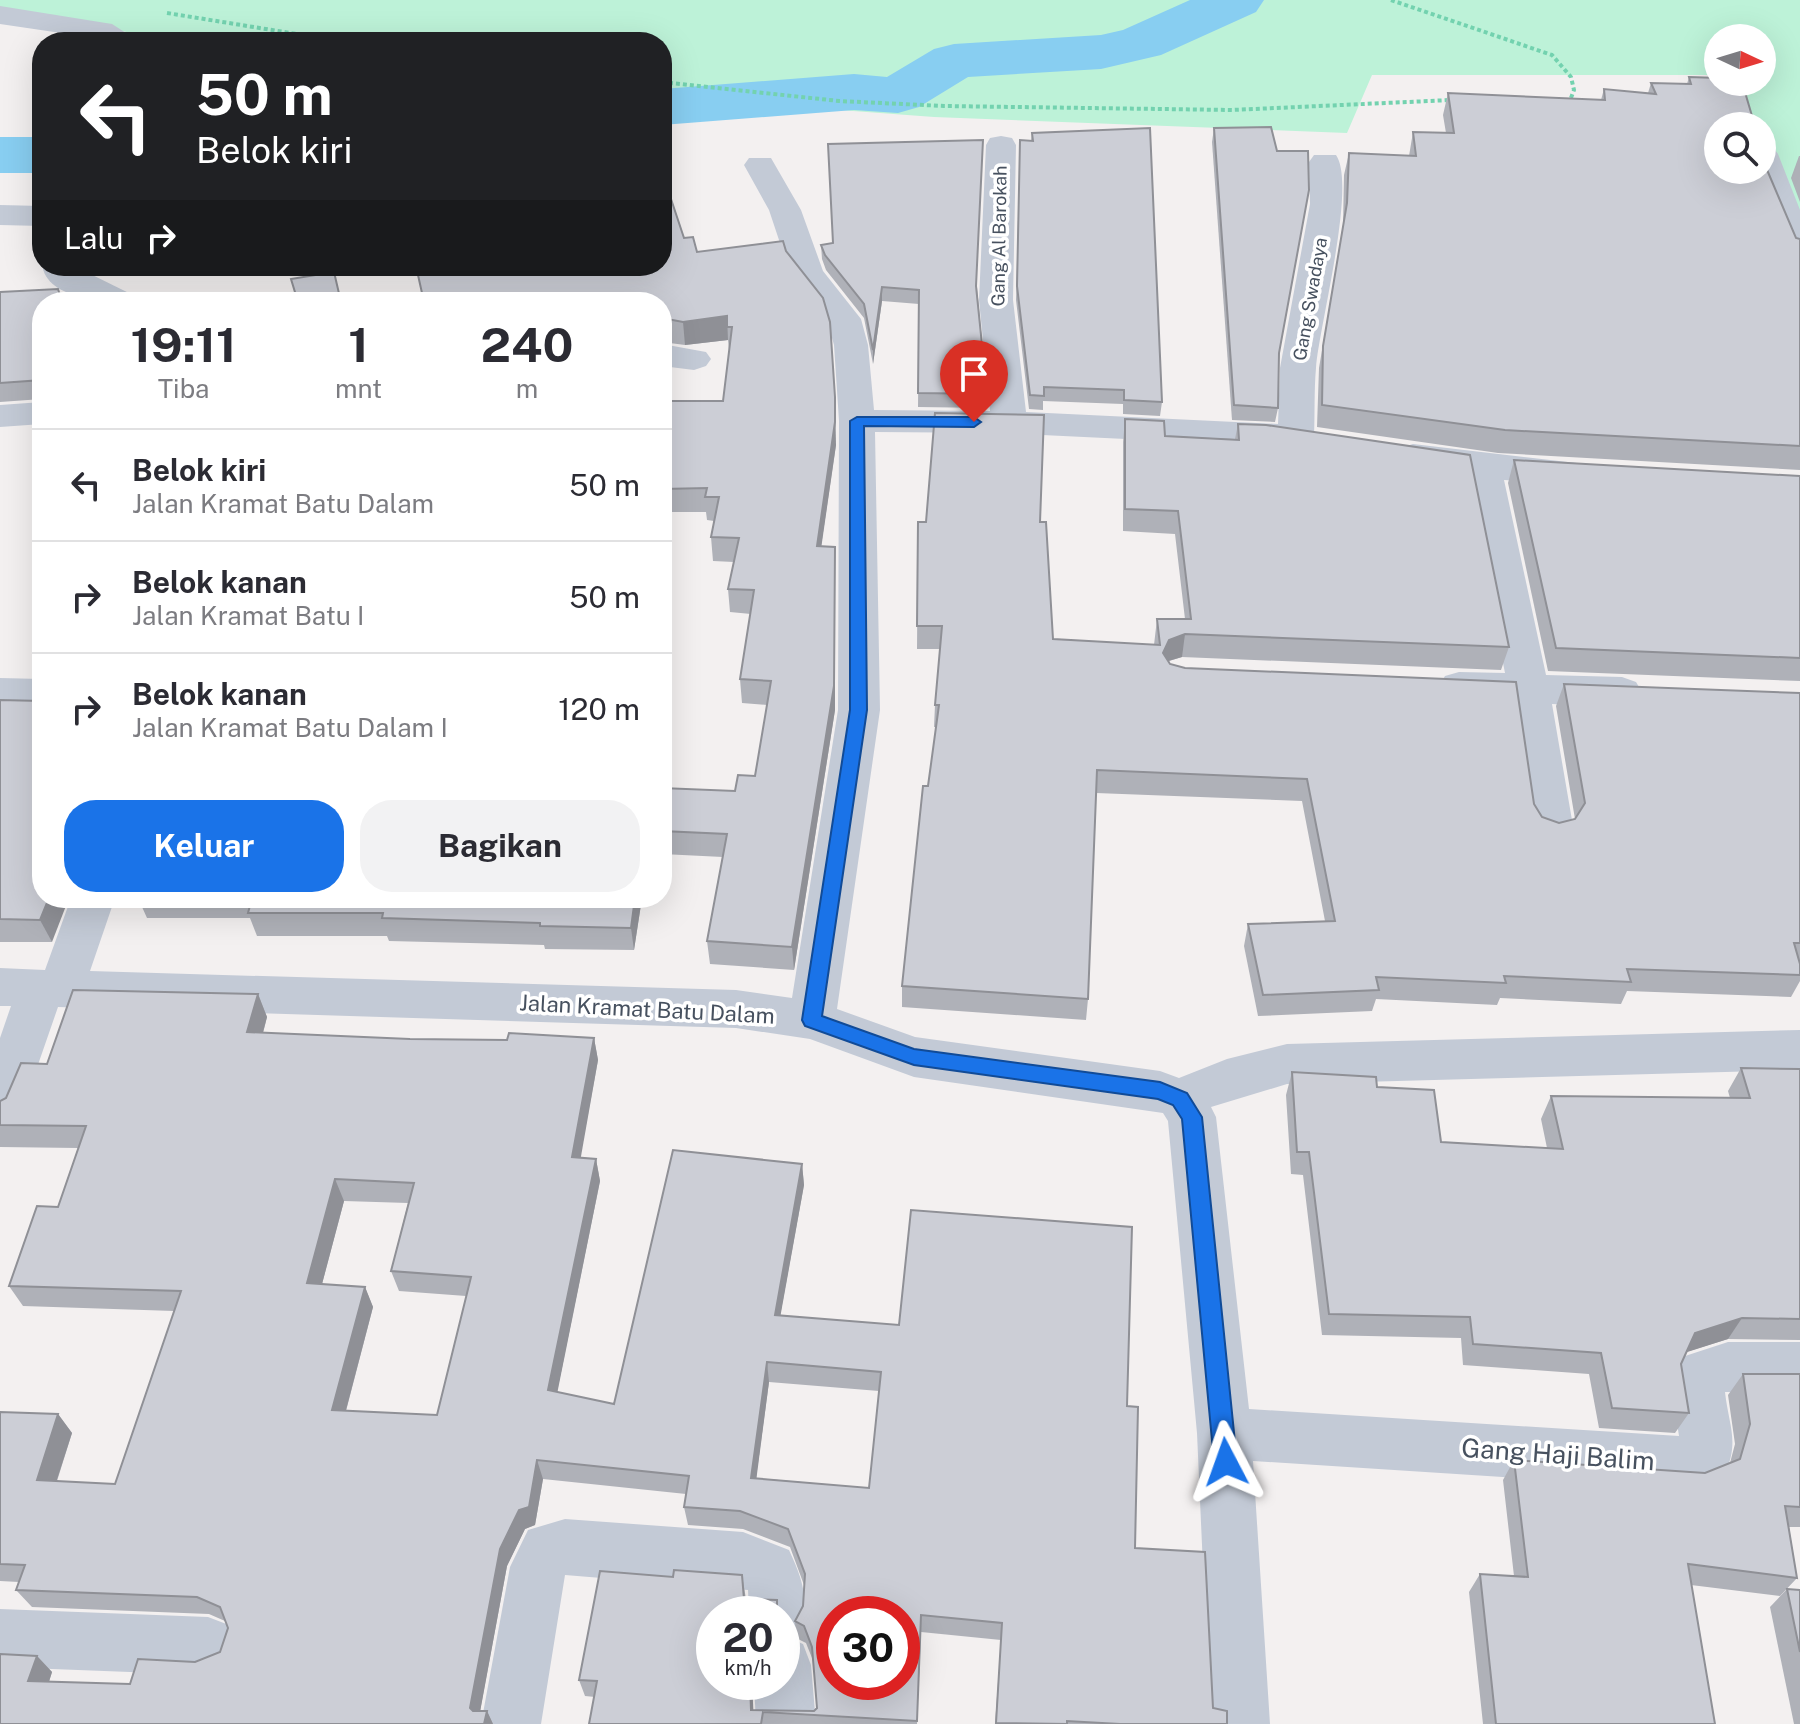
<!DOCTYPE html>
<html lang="id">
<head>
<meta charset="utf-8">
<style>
  body { margin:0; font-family:"Public Sans",sans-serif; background:#f2f2f3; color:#2b2b33; height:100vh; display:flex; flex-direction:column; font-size:30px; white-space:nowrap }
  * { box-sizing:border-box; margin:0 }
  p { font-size:26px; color:#7c7c81 }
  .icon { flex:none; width:44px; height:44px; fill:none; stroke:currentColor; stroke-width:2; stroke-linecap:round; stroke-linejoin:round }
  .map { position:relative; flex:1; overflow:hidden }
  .sheet { position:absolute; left:32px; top:292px; width:640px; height:616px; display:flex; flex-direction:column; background:#fff; border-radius:32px; box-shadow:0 8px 32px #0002 }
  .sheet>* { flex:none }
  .hud { position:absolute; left:32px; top:32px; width:640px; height:244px; border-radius:32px; box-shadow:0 8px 32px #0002; background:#202124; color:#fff; overflow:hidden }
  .needle { width:52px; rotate:94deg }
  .tools { position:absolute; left:1704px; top:24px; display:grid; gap:16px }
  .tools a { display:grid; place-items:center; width:72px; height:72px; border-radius:50%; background:#fff; box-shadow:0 8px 32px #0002; font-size:40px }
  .speed { position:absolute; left:696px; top:1596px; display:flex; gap:16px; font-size:40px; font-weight:700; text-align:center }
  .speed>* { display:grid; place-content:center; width:104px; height:104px; border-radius:50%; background:#fff; box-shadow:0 8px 32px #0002; line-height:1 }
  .speed small { font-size:20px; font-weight:400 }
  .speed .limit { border:12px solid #d22; background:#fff; color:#111 }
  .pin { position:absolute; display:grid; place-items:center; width:68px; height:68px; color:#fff; margin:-82px -34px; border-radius:50% 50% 50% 0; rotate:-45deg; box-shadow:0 0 8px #0007 }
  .pin .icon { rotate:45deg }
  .me { position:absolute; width:88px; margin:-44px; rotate:356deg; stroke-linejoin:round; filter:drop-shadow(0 0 6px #0008) }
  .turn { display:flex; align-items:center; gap:28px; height:168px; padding:0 32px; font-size:36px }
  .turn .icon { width:104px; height:104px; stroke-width:2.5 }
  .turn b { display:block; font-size:56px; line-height:68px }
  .then { display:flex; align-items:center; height:76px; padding:0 32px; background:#0003; gap:16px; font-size:30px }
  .eta { display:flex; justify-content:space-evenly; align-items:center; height:136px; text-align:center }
  .eta b { font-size:48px; font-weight:700; line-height:56px }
  .button { display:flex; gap:16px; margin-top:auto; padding:16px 32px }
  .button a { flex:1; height:92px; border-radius:32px; background:#1a73e8; color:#fff; font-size:32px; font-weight:700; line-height:92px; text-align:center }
  .button a+a { background:#f2f2f3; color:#2b2b33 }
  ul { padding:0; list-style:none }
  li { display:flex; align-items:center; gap:24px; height:112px; padding:0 32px; border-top:2px solid #e1e1e2 }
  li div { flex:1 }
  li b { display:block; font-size:30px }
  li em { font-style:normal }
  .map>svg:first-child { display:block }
</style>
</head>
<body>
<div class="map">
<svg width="1800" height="1724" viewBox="0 0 1800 1724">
  <rect width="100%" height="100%" fill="#f3f0f0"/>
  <polygon fill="#bdf2d8" points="0,0 1800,0 1800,230 1762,170 1762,126 1734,126 1723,82 1762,82 1762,38 1718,38 1718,75 1372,75 1347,133 934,117 662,97 662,42 177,42 0,7"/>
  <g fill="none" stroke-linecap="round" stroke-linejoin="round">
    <g fill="#88cef1" fill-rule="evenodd">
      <polygon points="1190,0 1264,0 1256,12 1161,55 1101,69 968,77 919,107 898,113 854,110 662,125 662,89 854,74 887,77 934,49 954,44 1101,35 1123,30"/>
      <rect x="0" y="137" width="42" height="36"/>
    </g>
    <g stroke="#73d2af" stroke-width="4" stroke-dasharray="4 3" stroke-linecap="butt">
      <polyline points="1391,0 1552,55 1571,77 1574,90 1569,103"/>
      <polyline points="167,13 346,42"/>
      <polyline points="662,82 839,101 944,106 1232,110 1451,100"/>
    </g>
    <g fill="#c3cad6" fill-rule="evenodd">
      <polygon points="0,6 112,24 140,42 103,42 95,38 0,24"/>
      <path d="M1001,136L1012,138L1016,145L1013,300L1026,412L1278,424L1280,368L1310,204L1309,162L1314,155H1336C1357,185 1319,326 1316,368C1314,390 1315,414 1314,436L1309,444L1294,447L1003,433L875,432L880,710L837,1009L915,1037L1160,1071L1179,1078L1227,1059L1287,1044L1800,1030V1070L1287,1084L1211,1107L1216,1117L1249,1409L1679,1436L1671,1384L1682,1357L1728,1342H1800V1392H1725C1729,1427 1740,1442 1724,1476L1691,1489L1253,1461L1270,1724H1210L1197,1433L1168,1121L1163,1113L914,1077L810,1039L736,1028L58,1007L24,1105L17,1119L0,1125V1038L11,1006H0V968L45,970L71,898H115L90,971L736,990L792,998L838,710L839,421L834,345L827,320L790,273L769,210L744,165L749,158H771L801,210L823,271L861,319L868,345L874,410L990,411L979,300L986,145L990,138Z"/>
      <polygon points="1762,145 1773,147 1778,154 1800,210 1800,261 1788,258 1784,251 1753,170 1762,170"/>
      <polygon points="0,205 42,206 42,226 0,225"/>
      <path d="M42,264L74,266L133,295L138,302C109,302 46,301 42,264Z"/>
      <polygon points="662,344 706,352 711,359 706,366 694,370 662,366"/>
      <polygon points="42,402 42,424 0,427 0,405"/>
      <polygon points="1413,444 1585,464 1590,472 1585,480 1572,484 1504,480 1546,675 1622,677 1636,682 1642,692 1636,702 1622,707 1552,704 1573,826 1566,838 1551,842 1536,838 1529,826 1511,702 1459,700 1445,696 1439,686 1445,676 1459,672 1505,673 1466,475 1400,464 1395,456 1400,448"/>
      <polygon points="0,678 42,679 42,709 0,708"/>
      <path d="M565,1519L743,1532L789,1550C803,1580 811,1603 798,1634L789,1638L803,1644L811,1665L816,1724H756L754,1682H782V1614H749L748,1590L565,1575L541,1724H481L510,1567L528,1530Z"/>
      <polygon points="0,1609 208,1617 229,1625 237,1646 229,1667 208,1675 0,1667"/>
    </g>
  </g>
  <g fill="#afb1b8" fill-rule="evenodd">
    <polygon points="1689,77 1718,126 1796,238 1800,239 1800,470 1498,453 1317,427 1319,368 1343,225 1344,175 1349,153 1409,156 1413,132 1446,133 1443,115 1448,93 1601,100 1604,89 1648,93 1651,83 1687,84"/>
    <polygon points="1214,128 1277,151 1279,354 1278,408 1275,422 1232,420 1212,142"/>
    <polygon points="1032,133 1162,402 1160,416 1123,414 1123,404 1043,401 1043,410 1029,409 1016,300 1020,140 1031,141"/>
    <polygon points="1799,156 1800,156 1800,202 1791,178"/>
    <polygon points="684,238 697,252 836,445 821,546 835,571 835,710 794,970 710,964 707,941 723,857 662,854 662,788 735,791 755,776 767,705 742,703 740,679 751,614 730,612 728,589 734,562 713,561 711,537 714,521 707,520 706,512 662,512 662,401 723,401 729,350 728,340 685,345 662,342 662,302"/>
    <polygon points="821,245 977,287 987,394 987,408 918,407 919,304 882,301 873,364 864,318 826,270 822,259"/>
    <polygon points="0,292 42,302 42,399 0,402"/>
    <polygon points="1125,419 1165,436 1235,439 1238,424 1509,647 1501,670 1182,657 1169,661 1170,664 1534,804 1542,817 1559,823 1575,819 1556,706 1564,684 1800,693 1800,981 1791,997 1627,991 1621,1004 1500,998 1497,1005 1376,999 1372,1011 1258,1016 1244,946 1248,924 1325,921 1302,801 1096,793 1088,999 1086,1020 902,1007 902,986 936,727 934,727 935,705 940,649 917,649 918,522 1040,522 1053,639 1154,645 1157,619 1185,619 1175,534 1123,531 1123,442"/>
    <polygon points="1514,460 1800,476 1800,681 1548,671 1508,483"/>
    <polygon points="0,700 52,942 0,942"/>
    <polygon points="138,898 642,898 634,950 545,949 544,945 389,941 387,936 257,936 250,918 147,918"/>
    <path d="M73,990L258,994L267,1017L263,1033L410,1039L507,1040L509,1033L594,1038L598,1060L580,1158L596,1159L600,1181L557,1392L614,1404L673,1150L802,1164L804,1185L780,1316L899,1325L911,1210L1132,1227L1127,1406L1138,1407L1135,1548L1205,1552L1213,1708L1227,1711V1724H995L1001,1640L921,1632L917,1724H589L595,1697L585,1696L579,1680L600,1571L673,1577L674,1570L742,1575L746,1599L777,1600L779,1614H714V1682H752L753,1710L814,1711L817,1708L814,1663L806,1643L796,1638L795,1621L803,1606L804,1585L790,1547L743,1529L688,1525L684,1507L686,1494L543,1479L535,1525L525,1529L507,1566L480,1711H487L493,1724H0V1654L37,1656L52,1672L49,1682L130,1684L138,1659L195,1662L220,1652L228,1628L225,1621L209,1614L32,1607L16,1590L19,1582L0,1581V1412L58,1414L72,1433L57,1481L115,1484L174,1311L23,1306L9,1286L37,1206L58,1207L78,1148L0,1147V1125H7H0V1101L6,1098L21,1063L47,1064ZM344,1201L408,1203L391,1271L399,1291L466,1296L437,1415L346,1411L373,1307L365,1287L322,1284ZM769,1382L879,1391L869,1488L756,1478ZM834,1614H902V1682H834Z"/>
    <polygon points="1741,1068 1800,1069 1800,1340 1728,1339 1686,1352 1681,1364 1689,1413 1675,1433 1599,1428 1589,1374 1463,1365 1461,1338 1322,1335 1303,1175 1291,1174 1286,1095 1292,1072 1377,1087 1441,1142 1547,1148 1541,1119 1551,1096 1730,1098 1728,1091"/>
    <polygon points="1743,1374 1800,1374 1800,1527 1789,1527 1797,1578 1780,1596 1691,1585 1715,1724 1483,1724 1469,1592 1480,1574 1514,1576 1503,1480 1514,1460 1705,1473 1730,1463 1735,1444 1728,1395"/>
    <polygon points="1787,1589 1800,1590 1800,1724 1794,1724 1770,1607"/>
  </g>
  <g fill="#8f9096">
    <polygon points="1767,142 1762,156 1762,146"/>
    <polygon points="882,287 882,301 873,364 873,350"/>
    <polygon points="727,316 728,340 685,345 683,322"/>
    <polygon points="835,397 836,445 818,570 817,546"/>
    <polygon points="835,547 835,710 794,970 792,947"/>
    <polygon points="1185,634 1182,657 1165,662 1163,653 1169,640"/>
    <polygon points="49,898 69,898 52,942 40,920"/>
    <polygon points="635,898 642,898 634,950 631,928"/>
    <polygon points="258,994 267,1017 257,1055 247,1032"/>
    <polygon points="594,1038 598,1060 577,1179 572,1157"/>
    <polygon points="596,1159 600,1181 554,1409 548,1390"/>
    <polygon points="802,1164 804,1185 777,1335 775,1315"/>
    <polygon points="335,1179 344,1201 317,1303 307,1283"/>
    <polygon points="365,1287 373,1307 341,1429 332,1410"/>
    <polygon points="1742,1318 1728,1339 1681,1354 1695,1333"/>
    <polygon points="767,1362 769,1382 754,1497 751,1478"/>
    <polygon points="58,1414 72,1433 51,1498 37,1480"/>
    <polygon points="537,1460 543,1479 535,1525 525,1529 507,1566 478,1723 470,1708 500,1549"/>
    <polygon points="37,1656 52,1672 44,1697 28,1681"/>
    <polygon points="750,1682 752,1682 754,1724 751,1710"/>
    <polygon points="487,1711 493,1724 484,1724"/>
  </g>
  <g fill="#ccced6" stroke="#8f9096" stroke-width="2" fill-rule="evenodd">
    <polygon points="1689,77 1718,78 1718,82 1742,82 1755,126 1758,126 1718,126 1718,170 1762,170 1762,158 1796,238 1800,239 1800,446 1505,430 1322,405 1323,346 1347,203 1349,153 1416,156 1413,132 1454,133 1448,93 1605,100 1604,89 1656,94 1651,83 1691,84"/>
    <polygon points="1762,126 1767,142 1762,146"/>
    <polygon points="1271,127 1277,151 1308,151 1309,190 1279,353 1278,408 1234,405 1214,128"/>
    <polygon points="1150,128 1162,402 1124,400 1124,390 1044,387 1044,396 1030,395 1017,286 1020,140 1033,141 1032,133"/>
    <polygon points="983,140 976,286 987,394 918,393 919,290 882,287 873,350 864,304 825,255 821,245 833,243 828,144"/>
    <polygon points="668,190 684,238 693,237 697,252 783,241 786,251 823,298 830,322 835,397 835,422 817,546 835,547 834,686 792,947 707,941 727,834 662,831 662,788 735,791 738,775 755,776 771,681 740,679 754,590 728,589 739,538 711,537 719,497 705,497 707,488 662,489 662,401 723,401 732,327 727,327 727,316 683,322 662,318 662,302 379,302 422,293 416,266 662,266 662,191"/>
    <polygon points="334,272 341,302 298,302 291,279"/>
    <polygon points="58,289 62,302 42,302 42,380 0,383 0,292"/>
    <polygon points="935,413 1044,415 1040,522 1046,522 1053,639 1160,645 1157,619 1191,619 1178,511 1125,509 1125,419 1164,421 1165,436 1239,440 1238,424 1266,425 1470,455 1509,647 1185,634 1169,640 1163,653 1170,664 1185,668 1516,682 1534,804 1542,817 1559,823 1575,819 1585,803 1564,684 1800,693 1800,943 1794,943 1800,964 1800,975 1627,969 1631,982 1504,976 1506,983 1376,977 1379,990 1263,995 1248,924 1335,921 1307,779 1097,770 1088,999 902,986 923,786 928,786 939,705 935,705 942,626 917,626 918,522 926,522"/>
    <polygon points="1514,460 1800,476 1800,658 1556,648"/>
    <polygon points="0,700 42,701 42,898 49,898 40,920 0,919"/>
    <polygon points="252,898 635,898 631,928 540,926 540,923 382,918 383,913 248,913"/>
    <path d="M73,990L258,994L247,1032L410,1039L507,1040L509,1033L594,1038L572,1157L596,1159L548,1390L614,1404L673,1150L802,1164L775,1315L899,1325L911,1210L1132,1227L1127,1406L1138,1407L1135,1548L1205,1552L1213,1708L1227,1711V1724H1120L1067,1721V1724L996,1723L1002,1623L921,1615L917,1721L763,1712L761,1724H589L597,1681L579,1680L600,1571L673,1577L674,1570L742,1575L744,1599L777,1600V1614H714V1682H750L751,1710L814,1711L817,1708L812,1647L804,1626L795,1621L803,1606L805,1574L788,1529L740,1511L684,1507L689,1476L537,1460L529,1507L519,1510L500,1549L470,1708L473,1711H487L484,1724H0V1654L37,1656L28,1681L130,1684L138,1659L195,1662L220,1652L228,1628L220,1607L197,1597L16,1590L25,1565L0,1564V1412L58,1414L37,1480L115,1484L181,1291L9,1286L37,1206L58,1207L86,1126L0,1125V1101L6,1098L21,1063L47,1064ZM335,1179L414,1183L391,1271L471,1277L437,1415L332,1410L365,1287L307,1283ZM767,1362L881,1372L869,1488L751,1478ZM834,1614H902V1682H834Z"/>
    <polygon points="1741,1068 1800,1069 1800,1319 1742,1318 1695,1333 1681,1364 1689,1413 1612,1408 1601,1353 1473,1344 1470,1317 1329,1314 1309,1152 1297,1152 1292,1072 1376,1077 1377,1087 1434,1090 1441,1142 1563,1149 1551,1096 1750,1098"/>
    <polygon points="1743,1374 1800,1374 1800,1507 1785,1506 1797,1578 1688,1564 1715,1724 1496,1724 1480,1574 1528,1577 1514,1460 1705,1473 1740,1459 1750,1424"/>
    <polygon points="1787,1589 1800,1590 1800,1652"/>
  </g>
  <polygon fill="#1a73e8" stroke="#114b97" stroke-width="2" points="857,417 974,417 981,422 974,427 864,426 867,710 822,1016 914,1049 1160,1082 1187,1093 1202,1117 1237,1462 1234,1470 1226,1473 1218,1470 1214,1462 1182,1119 1173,1105 1158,1099 914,1065 805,1026 802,1020 850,710 850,421"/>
  <g text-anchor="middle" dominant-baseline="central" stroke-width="7" stroke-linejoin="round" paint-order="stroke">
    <g font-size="18" fill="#47515f" stroke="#fff">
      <text transform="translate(999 236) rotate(-89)">Gang Al Barokah</text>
      <text transform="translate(1310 299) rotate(-80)">Gang Swadaya</text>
    </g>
    <g font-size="22" fill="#47515f" stroke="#fff">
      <text transform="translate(647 1009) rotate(3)">Jalan Kramat Batu Dalam</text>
    </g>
    <g font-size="26" fill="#47515f" stroke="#fff">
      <text transform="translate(1558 1454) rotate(4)">Gang Haji Balim</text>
    </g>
  </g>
</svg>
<div class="tools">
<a><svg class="needle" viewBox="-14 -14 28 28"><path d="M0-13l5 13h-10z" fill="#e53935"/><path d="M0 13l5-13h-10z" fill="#7c7c81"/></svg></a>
<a><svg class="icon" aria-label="search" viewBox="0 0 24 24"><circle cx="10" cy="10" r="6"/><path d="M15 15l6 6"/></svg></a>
</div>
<div class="speed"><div>20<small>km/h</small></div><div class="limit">30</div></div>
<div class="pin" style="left:974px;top:422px;background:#d93025"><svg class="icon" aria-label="arrive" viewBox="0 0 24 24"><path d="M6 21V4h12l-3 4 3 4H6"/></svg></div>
<svg class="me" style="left:1226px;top:1462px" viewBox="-20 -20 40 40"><path d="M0-17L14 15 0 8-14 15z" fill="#1a73e8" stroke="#fff" stroke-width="4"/></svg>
<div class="hud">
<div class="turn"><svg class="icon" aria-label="left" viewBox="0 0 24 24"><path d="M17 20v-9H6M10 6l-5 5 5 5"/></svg><div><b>50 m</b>Belok kiri</div></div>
<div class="then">Lalu<svg class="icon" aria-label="right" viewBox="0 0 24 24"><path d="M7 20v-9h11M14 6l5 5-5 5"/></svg></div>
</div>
<section class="sheet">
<div class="eta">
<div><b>19:11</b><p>Tiba</p></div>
<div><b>1</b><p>mnt</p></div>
<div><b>240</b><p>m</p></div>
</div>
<ul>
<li><svg class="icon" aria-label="left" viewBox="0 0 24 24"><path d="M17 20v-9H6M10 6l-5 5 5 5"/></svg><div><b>Belok kiri</b><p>Jalan Kramat Batu Dalam</p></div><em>50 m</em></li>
<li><svg class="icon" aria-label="right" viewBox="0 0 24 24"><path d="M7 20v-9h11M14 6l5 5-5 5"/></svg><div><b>Belok kanan</b><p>Jalan Kramat Batu I</p></div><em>50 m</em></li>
<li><svg class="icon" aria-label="right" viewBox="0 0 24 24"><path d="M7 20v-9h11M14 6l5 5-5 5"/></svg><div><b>Belok kanan</b><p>Jalan Kramat Batu Dalam I</p></div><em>120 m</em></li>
</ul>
<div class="button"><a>Keluar</a><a>Bagikan</a></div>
</section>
</div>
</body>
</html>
